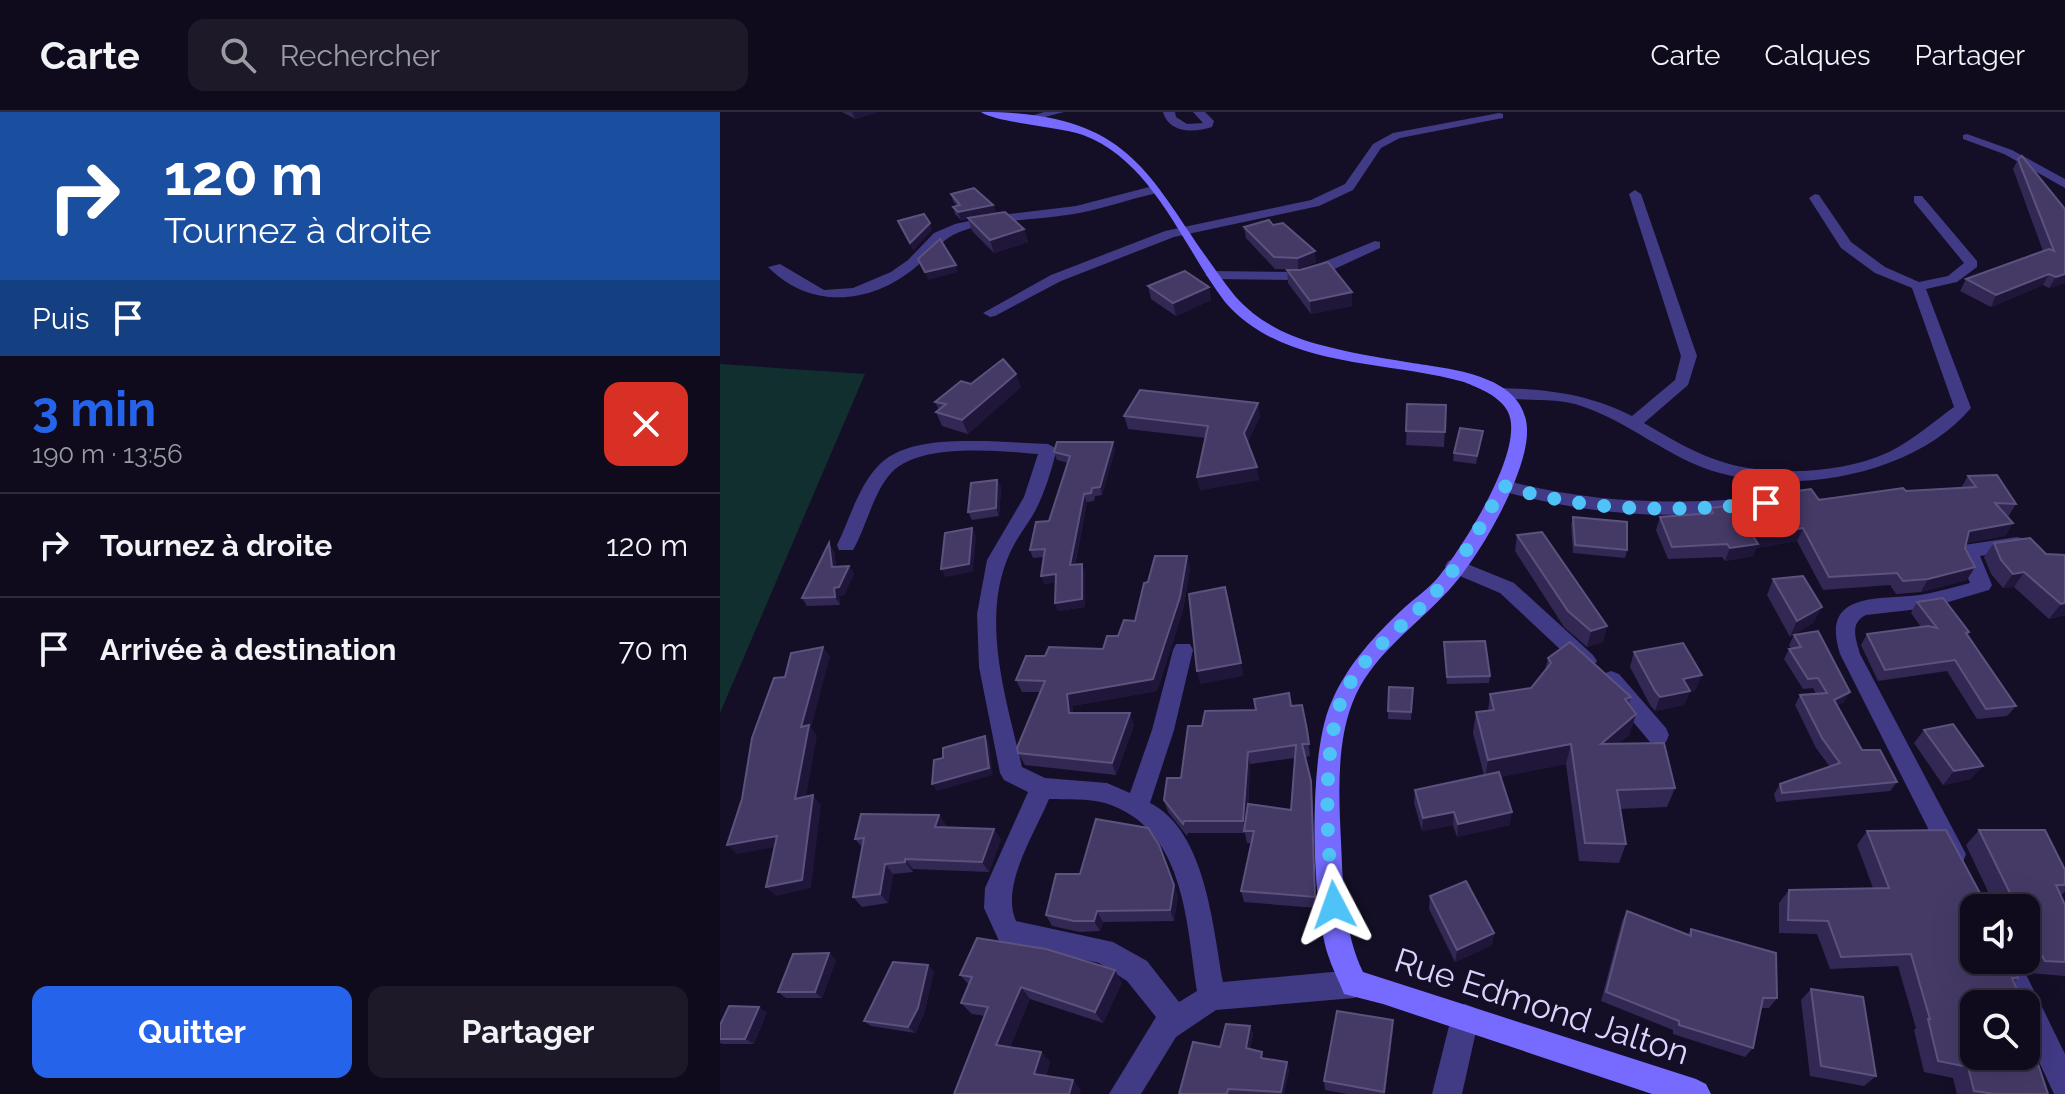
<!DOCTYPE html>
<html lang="fr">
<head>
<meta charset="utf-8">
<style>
  body { margin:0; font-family:Raleway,sans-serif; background:#1d1929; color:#f1f3f6; height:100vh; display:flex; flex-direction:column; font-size:30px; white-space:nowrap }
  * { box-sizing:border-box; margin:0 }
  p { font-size:26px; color:#9b9ba3 }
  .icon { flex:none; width:44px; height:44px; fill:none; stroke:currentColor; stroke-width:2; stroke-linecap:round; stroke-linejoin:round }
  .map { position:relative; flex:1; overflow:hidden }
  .panel { display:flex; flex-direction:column; background:#0f0b1c; width:720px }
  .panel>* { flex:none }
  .banner { background:#1a4fa0; color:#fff; overflow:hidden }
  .controls { position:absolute; left:1240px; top:782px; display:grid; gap:16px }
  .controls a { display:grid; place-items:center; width:80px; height:80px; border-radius:16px; background:#0f0b1c; box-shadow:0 8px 32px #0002,0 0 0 2px #2f2b3b; font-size:40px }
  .pin { position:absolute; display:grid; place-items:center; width:68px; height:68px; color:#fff; margin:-34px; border-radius:16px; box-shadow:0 4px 12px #0006 }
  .me { position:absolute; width:88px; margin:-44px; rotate:356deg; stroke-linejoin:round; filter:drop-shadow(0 0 6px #0008) }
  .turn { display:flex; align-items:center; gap:28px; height:168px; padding:0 32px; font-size:36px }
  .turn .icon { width:104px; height:104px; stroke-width:2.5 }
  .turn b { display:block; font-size:56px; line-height:68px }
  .then { display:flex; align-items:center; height:76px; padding:0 32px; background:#0003; gap:16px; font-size:30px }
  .round { display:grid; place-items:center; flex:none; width:84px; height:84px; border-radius:16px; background:#1d1929 }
  .headline { display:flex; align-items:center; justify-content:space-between; height:136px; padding:0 32px }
  h1 { font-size:48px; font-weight:700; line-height:60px; color:#2563eb }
  .button { display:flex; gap:16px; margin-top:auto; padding:16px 32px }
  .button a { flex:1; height:92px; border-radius:16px; background:#2563eb; color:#fff; font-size:32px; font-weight:700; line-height:92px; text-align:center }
  .button a+a { background:#1d1929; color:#f1f3f6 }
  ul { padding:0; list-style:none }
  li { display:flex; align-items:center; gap:24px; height:104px; padding:0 32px; border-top:2px solid #2f2b3b }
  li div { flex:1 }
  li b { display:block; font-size:30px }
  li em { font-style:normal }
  header { display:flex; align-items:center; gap:48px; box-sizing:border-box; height:112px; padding:0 40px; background:#0f0b1c; border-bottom:2px solid #2f2b3b }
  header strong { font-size:38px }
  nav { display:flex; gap:44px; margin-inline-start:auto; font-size:28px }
  .search { width:560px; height:72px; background:#1d1929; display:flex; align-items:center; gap:20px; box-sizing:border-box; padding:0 28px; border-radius:16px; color:#9b9ba3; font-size:30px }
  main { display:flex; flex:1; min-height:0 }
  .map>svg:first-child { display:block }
</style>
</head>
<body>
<header>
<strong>Carte</strong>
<div class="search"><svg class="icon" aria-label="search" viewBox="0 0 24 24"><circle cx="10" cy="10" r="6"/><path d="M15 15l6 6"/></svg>Rechercher</div>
<nav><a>Carte</a><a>Calques</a><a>Partager</a></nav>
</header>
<main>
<section class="panel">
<div class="banner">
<div class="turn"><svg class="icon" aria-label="right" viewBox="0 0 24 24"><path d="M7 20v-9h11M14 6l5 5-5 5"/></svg><div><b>120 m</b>Tournez à droite</div></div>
<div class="then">Puis<svg class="icon" aria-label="arrive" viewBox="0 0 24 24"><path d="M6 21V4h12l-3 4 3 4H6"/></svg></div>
</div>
<div class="headline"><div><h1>3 min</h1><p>190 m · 13:56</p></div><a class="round" style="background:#d93025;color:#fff"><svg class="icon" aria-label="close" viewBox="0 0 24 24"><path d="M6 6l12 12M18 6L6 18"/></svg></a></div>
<ul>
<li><svg class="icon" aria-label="right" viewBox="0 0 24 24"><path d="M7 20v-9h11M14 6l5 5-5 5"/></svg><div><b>Tournez à droite</b></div><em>120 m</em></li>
<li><svg class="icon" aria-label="arrive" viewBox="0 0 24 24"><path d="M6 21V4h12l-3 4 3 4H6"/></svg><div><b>Arrivée à destination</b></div><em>70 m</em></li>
</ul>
<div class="button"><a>Quitter</a><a>Partager</a></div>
</section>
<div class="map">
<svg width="1345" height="982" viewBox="0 0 1345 982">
  <rect width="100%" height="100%" fill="#140f26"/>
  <polygon fill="#122f30" points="0,252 145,262 0,601"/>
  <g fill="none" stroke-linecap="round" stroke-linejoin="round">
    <g fill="#413a85" fill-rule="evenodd">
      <polygon points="324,0 344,0 306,10 301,7"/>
      <path d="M443,0H455L456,5L467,12L483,11L473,0H485L494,9L492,15C473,21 449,21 443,0Z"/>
      <polygon points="779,1 783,2 783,6 680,26 661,36 633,78 599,94 454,125 341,169 275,204 270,205 263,201 331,163 445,119 591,88 625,72 653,32 673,21"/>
      <polygon points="1247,22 1292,38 1345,67 1345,76 1284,42 1243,27 1243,23"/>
      <path d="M433,74L437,75V81C410,87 382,97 354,102C318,108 280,107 245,118C222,125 215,140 197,154C153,192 91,199 48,155L60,152L104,178L133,176L171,160L188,148L214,121L235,112L272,104L356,94Z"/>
      <path d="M915,78L921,82L977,244L968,273L924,311C950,326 977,343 1006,351C1054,365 1124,361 1169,340C1193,328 1213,310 1234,295L1192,176L1155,161L1121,136L1089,86L1095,82L1099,83L1131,130L1165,155L1199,170L1228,164L1244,151L1194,90V84H1202L1257,149V155L1237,170L1206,177L1251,296C1193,365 1066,386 984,356C942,340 907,310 864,295C835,284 803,291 773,284V278L779,276C827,277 869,282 912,304L955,268L961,244L909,82Z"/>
      <polygon points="655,129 660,130 660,136 608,160 580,168 492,167 485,163 492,159 579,160"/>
      <path d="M267,329L328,332L337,337C331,359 325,381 314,401C306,415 295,428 289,443C260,509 287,589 302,655L325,666L387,671L410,681L432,618L453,538L456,532H470L473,538L454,618L430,691C486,719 493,816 503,870L634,858L644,862L648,872L644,882L634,886L496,898L456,925L421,982H389L436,905L407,869L379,851L279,829L264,796L265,776L308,680L284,668L280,661L259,555L257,502L267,448L304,385L318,342C280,339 201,330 172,360C153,380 147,414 133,438H119L117,433C130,407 139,372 160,352C186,327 234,329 267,329ZM329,687C346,688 368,686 385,691C465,716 466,809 477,879L459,890L427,849L393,830L296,809C280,774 315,721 329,687Z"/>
      <path d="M784,368C863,389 940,393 1021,387L1030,393C1023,402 1007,400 995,401C921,407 849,398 778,378L775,374Z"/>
      <path d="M1297,425L1304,427L1306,432L1304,437L1260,444L1272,473L1269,478L1208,496L1146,503C1129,511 1136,527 1140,542L1246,742L1243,750L1234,753L1225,750L1120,542C1100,479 1158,488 1200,483C1217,480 1234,475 1250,471L1240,447L1244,433Z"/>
      <polygon points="735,447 794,471 873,543 877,549 873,555 866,557 859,555 780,481 728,459 725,454 728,449"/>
      <polygon points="891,559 899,562 946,616 949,623 946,630 938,632 930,630 883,574 880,568 883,562"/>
      <polygon points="1272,848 1299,848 1345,942 1345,982 1334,982 1306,922 1306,892 1292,892"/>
      <polygon points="745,892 755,896 759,906 742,982 712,982 731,906 735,896"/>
    </g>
    <path fill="#776bff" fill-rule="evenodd" d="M261,0C425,0 429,75 515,184C537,209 565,223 597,232C626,240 656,245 686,250C727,257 805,261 807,317C809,360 758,447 729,478C695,515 650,544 632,592C616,634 619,687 621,730C623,774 624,820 643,860L976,967L986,972L991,982H932L663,892L624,882C619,869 612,856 608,843C591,789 588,642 611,591C627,553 655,523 684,496C696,485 710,476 720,463C743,434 806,337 788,300C780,284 759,276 744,270C665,248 563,257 505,190C463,135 433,49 363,23C337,14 277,11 261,0Z"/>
  </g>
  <g fill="#332854" fill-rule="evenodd">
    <polygon points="122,0 158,0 135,7"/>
    <polygon points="1298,47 1345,97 1345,171 1329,176 1323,173 1271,195 1240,179 1246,167 1323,139 1293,57"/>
    <polygon points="231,82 273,93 276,101 241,108 235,102 233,95 237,94 233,89"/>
    <polygon points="248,106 304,117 308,130 274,141 252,119"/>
    <polygon points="553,113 596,150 578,157 555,157 526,126 524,115"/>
    <polygon points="567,158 580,158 632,180 632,194 591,202 568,171"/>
    <polygon points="428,174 489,175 491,188 456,204 431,187"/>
    <polygon points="251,272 301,275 248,322 222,314 216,300 219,298 215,290"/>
    <polygon points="687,292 726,293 724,335 686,333"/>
    <polygon points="404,304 540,304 528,330 539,368 480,378 477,365 486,326 408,317"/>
    <polygon points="763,319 756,352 733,349 734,341"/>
    <polygon points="395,338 382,383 375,384 374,389 367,390 355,453 365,460 365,495 338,499 335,491 336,470 325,472 321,464 324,445 313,446 310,438 329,409 348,351 337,348 334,340"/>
    <polygon points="1248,364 1296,392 1288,405 1293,411 1285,424 1246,431 1245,436 1247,468 1201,480 1176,482 1170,473 1103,478 1077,429 1036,436 1033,444 1005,449 1002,445 948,447 936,418 940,405 989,401 990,396 1186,379 1241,376"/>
    <polygon points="277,368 281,376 279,404 252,408 248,400"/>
    <polygon points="853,405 907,438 905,446 853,441 851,413"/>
    <polygon points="797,423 887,514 883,530 867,535 844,515 795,439"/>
    <polygon points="1274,431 1326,442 1345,503 1329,507 1294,475 1283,476 1271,462 1264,445"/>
    <polygon points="114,439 116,454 129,454 134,462 124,483 119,484 120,493 87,494 82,486"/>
    <polygon points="467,444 470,457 463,498 437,579 352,594 353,601 414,613 396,663 305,653 298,641 320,580 302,580 296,568 325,544 383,537 415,509 428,470"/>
    <polygon points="1053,467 1094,510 1070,525 1047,483"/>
    <polygon points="1197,490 1247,523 1296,594 1287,604 1257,607 1227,559 1158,569 1141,533 1147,522 1201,515 1191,501"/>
    <polygon points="1074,523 1124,590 1117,593 1142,638 1177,670 1170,679 1056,690 1054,682 1060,672 1110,655 1096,636 1075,593 1080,583 1096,582 1093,576 1083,577 1064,547 1069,537 1071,536 1069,533"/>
    <polygon points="724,530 770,564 769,571 727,572"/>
    <polygon points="914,540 976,578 970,579 964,593 935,599 930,593 910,555"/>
    <polygon points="828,546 911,585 909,592 916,602 909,623 899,631 955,676 947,695 900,697 906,732 899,751 859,749 846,652 780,665 790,713 737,725 733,713 702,719 694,691 695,678 764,663 753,621 756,600 768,599 770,582 811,576 825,558"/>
    <polygon points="669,575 693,576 691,608 668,607"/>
    <path d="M536,598L587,618L590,644L585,645L592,681L596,796L524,790L521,779L532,731H527L525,721H468L467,724L448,700L444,688L461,666L482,614ZM575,646L571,698L528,696L530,652Z"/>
    <polygon points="1204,618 1251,667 1223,673 1194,631"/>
    <polygon points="219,703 226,713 225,716 281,727 269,760 193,757 193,760 173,762 168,791 142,795 133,785 143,736 135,727"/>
    <polygon points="1259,718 1345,758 1345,780 1341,783 1345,793 1345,864 1309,861 1301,848 1306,848 1306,796 1254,796 1298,866 1294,870 1254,944 1302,944 1299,946 1328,982 1237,982 1233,966 1204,960 1194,918 1196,916 1178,854 1110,857 1097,822 1059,821 1059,791 1069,778 1153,776 1137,733 1147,719 1265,791 1271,786 1246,733"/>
    <polygon points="458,784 454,809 383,810 380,819 360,820 332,814 326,803"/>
    <polygon points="710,784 774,821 772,833 735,850 709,797"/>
    <polygon points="907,799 968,822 971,817 1057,886 1049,896 1041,896 1033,936 1025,945 953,922 953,918 881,889 902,809"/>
    <polygon points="109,841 116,848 102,886 66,886 58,880"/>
    <polygon points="214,859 204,902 195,921 151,914 144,909"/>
    <polygon points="240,863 402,870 383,911 310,887 290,935 321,940 330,950 326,964 361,978 234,982 265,904 252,902 241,891 249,873"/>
    <polygon points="1091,877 1156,964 1144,974 1090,964 1081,888"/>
    <polygon points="1306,899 1315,936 1306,942"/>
    <polygon points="47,900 34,932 3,932 0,931 0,913"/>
    <polygon points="530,914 533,922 530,937 543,946 567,950 569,958 564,982 459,982 500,935"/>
    <polygon points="673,918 665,982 627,982 605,978 604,969"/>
  </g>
  <g fill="#1f163a">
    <polygon points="132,0 158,0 135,7"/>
    <polygon points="273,93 276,101 241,108 238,100"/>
    <polygon points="210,111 212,118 193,139 190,131"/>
    <polygon points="304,117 308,130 274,141 270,128"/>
    <polygon points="595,139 596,150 578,157 578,146"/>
    <polygon points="236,153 238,160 208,168 205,160"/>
    <polygon points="1329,162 1323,173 1271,195 1276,183"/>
    <polygon points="1345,162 1345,171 1329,176 1336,165"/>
    <polygon points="489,175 491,188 456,204 453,191"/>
    <polygon points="632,180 632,194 591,202 590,189"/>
    <polygon points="296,262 301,275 248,322 242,308"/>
    <polygon points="538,291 540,304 526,334 524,321"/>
    <polygon points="393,330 395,338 382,383 380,375"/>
    <polygon points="537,355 539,368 480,378 477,365"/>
    <polygon points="277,368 281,376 279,404 276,396"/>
    <polygon points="364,382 367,390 353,461 350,453"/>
    <polygon points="1293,411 1285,424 1241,432 1249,419"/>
    <polygon points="252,416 256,424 253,460 225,465 221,457"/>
    <polygon points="1083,416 1077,429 1036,436 1033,444 1005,449 1010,436 1033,424"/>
    <polygon points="109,431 114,439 117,463 112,455"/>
    <polygon points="467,444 470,457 463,498 437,579 352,594 354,613 349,601 347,582 433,567"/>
    <polygon points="362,452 365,460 365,495 338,499 335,491"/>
    <polygon points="129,454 134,462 124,483 119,484 120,493 115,485 114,476"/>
    <polygon points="1255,455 1247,468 1201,480 1208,467"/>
    <polygon points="1304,460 1294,475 1283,476 1293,462"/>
    <polygon points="336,462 339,470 325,472 321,464"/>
    <polygon points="1345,491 1345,503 1329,507 1341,492"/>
    <polygon points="1102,495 1094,510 1070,525 1077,509"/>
    <polygon points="887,514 883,530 867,535 871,519"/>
    <polygon points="103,535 110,545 91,616 97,623 84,696 75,687 81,615"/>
    <polygon points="521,551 524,564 480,572 477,559"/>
    <polygon points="982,563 976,578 970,579 964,593 935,599 940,585 963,567"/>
    <polygon points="1130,580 1124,590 1109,598 1114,588"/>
    <polygon points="410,601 414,613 396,663 392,651"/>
    <polygon points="916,602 909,623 875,652 881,632"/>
    <polygon points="265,624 269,631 273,663 217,679 212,672"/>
    <polygon points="851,632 846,652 765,668 768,648"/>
    <polygon points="528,640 530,652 526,721 523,709"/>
    <polygon points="1263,654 1251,667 1223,673 1234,659"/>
    <polygon points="591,669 592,681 596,796 595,785"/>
    <polygon points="93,683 101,693 91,776 56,784 46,775"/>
    <polygon points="734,700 733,713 702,719 703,706"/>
    <polygon points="792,700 790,713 737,725 738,712"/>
    <polygon points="219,703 226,713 222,725 215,715"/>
    <polygon points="274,717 281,727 269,760 262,750"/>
    <polygon points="57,724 66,733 17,742 7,733"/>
    <polygon points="444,744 458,784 454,809 450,798"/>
    <polygon points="185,747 193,757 193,760 185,750"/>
    <polygon points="165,752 173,762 168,791 160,782"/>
    <polygon points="377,799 383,810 380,819 374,809"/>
    <polygon points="774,821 772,833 735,850 737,838"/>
    <polygon points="109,841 116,848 102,886 95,880"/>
    <polygon points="208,853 214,859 204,902 195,921 188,915"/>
    <polygon points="395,858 402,870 383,911 375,900"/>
    <polygon points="301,875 310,887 286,944 276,933"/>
    <polygon points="39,895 47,900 34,932 25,927"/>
    <polygon points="673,908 673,918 665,982 664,980"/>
    <polygon points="530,914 533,922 529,944 526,936"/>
    <polygon points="321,940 330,950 323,972 314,962"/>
    <polygon points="567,950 569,958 564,982 561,982"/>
    <polygon points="353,968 361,978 360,982 349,982"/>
  </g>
  <g fill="#453a66" stroke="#5c527e" stroke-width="2">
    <polygon points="1302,44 1345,97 1345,162 1336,165 1329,162 1276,183 1246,167 1329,137 1334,139 1298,47"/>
    <polygon points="254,76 273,93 238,100 233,95 240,93 231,82"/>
    <polygon points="285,100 304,117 270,128 248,106"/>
    <polygon points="204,102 210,111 190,131 178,109"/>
    <polygon points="549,108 553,113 563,111 595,139 578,146 554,145 524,115"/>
    <polygon points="220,127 236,153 205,160 198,147"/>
    <polygon points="608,150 632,180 590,189 567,158 580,158"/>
    <polygon points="465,159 489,175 453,191 428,174"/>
    <polygon points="283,247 296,262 242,308 216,300 226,292 215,290 241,269 251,272"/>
    <polygon points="420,278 538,291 524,321 537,355 477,365 488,314 404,304"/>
    <polygon points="687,292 726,293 725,320 686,319"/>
    <polygon points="740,316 763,319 757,344 734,341"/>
    <polygon points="337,330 393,330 380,375 372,376 371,381 364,382 350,453 362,452 362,487 335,491 336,462 321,464 325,437 310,438 316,410 329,409 350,344 334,340"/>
    <polygon points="1277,363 1296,392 1275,391 1293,411 1249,419 1245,436 1255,455 1208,467 1183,469 1177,461 1109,465 1083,416 1033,424 1038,432 1010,436 1007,432 952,435 940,405 993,401 990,396 1047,389 1061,381 1091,377 1099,388 1183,376 1186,379 1256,375 1248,364"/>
    <polygon points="277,368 276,396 248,400 251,371"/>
    <polygon points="853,405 907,410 907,438 855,433"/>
    <polygon points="252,416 249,452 221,457 225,421"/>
    <polygon points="822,420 887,514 871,519 848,499 797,423"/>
    <polygon points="1310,426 1326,442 1345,443 1345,491 1341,492 1304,460 1293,462 1281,448 1274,431"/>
    <polygon points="109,431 112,455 129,454 119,475 114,476 115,485 82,486"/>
    <polygon points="435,444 467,444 460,485 433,567 347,582 349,601 410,601 392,651 298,641 297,636 325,569 296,568 306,544 325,544 329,535 383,537 387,524 398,524 404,508 415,509 424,471 428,470"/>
    <polygon points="1083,464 1102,495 1077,509 1053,467"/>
    <polygon points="505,475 521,551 477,559 469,482"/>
    <polygon points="1223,486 1249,520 1246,521 1296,594 1266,597 1235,548 1165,558 1147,522 1208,514 1217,516 1197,490"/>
    <polygon points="1098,519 1130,580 1114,588 1142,638 1160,638 1177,670 1062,681 1060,672 1120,651 1102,626 1080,583 1107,581 1098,566 1088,567 1069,537 1081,535 1074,523"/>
    <polygon points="765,529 770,564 727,565 724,530"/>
    <polygon points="850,530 911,585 905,587 916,602 881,632 944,631 955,676 897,678 906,732 865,731 851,632 768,648 756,600 774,598 770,582 811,576 831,551 828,546"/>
    <polygon points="963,531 982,563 963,567 970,579 940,585 935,579 914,540"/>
    <polygon points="103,535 81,615 89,613 75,687 93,683 82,768 46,775 57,724 7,733 22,687 32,626 54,566 65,565 71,541"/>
    <polygon points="669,575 693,576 691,600 668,599"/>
    <polygon points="569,581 571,594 582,593 587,618 589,632 582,632 591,669 595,785 521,779 534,719 524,719 528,692 571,698 576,633 528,640 523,709 464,709 463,712 444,688 447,666 461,666 468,614 482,614 485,599 536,598 534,587"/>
    <polygon points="1233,612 1263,654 1234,659 1204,618"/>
    <polygon points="265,624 269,656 212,672 214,648 223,646 223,636"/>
    <polygon points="779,660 792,700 738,712 734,700 703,706 695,678"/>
    <polygon points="141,702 219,703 215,715 274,717 262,750 185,747 185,750 165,752 160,782 133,785 144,726 135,727"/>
    <polygon points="376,707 428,716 439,733 454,773 450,798 377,799 374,809 354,809 326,803 336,762 360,762"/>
    <polygon points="1226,718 1268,796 1271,786 1291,783 1259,718 1325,718 1345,758 1345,773 1336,773 1345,793 1345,850 1325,849 1315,832 1306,833 1306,796 1254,796 1254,848 1291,848 1298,866 1292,866 1303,892 1254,892 1254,944 1293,944 1318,952 1328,982 1275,982 1254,979 1248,955 1218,949 1208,907 1210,907 1191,842 1121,845 1108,809 1068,808 1069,778 1169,776 1147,719"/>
    <polygon points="746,769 774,821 737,838 710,784"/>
    <polygon points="907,799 971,824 971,817 1056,841 1057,886 1043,886 1033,936 959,913 959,909 886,880"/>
    <polygon points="257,826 326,837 395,858 375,900 301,875 276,933 321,940 314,962 353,968 349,982 234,982 268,895 241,891 252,865 240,863"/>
    <polygon points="109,841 95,880 58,880 73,842"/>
    <polygon points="173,850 208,853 198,896 188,915 144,909"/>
    <polygon points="1091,877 1143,885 1156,964 1101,954"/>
    <polygon points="9,894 39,895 25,927 0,927 0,913"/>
    <polygon points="617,899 673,908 664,980 604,969"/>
    <polygon points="1306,899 1310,908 1315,936 1306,936"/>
    <polygon points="506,912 530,914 526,936 542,940 541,946 567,950 561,980 508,977 507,982 459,982 473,930 500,935"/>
  </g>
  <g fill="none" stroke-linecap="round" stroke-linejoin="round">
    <path stroke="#4fc3f7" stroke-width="14" stroke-dasharray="0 25.2" d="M614,793C607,734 602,655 618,598C636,540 692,512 726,468C748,439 765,405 784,374C871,401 956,400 1046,391"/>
  </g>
  <g text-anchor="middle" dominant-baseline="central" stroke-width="6" stroke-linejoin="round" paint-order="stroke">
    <g font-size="34" fill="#dbd4ff" stroke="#140f26">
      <text transform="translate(822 894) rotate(18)">Rue Edmond Jalton</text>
    </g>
  </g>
</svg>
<div class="controls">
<a><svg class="icon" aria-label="sound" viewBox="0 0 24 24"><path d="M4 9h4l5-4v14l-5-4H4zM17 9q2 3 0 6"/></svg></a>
<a><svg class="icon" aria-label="search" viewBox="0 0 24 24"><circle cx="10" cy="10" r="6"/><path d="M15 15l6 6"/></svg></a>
</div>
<div class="pin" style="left:1046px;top:391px;background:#d93025"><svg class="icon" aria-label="arrive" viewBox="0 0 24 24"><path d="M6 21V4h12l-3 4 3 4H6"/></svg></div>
<svg class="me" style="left:614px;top:793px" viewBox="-20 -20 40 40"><path d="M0-17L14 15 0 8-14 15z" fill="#4fc3f7" stroke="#fff" stroke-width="4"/></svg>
</div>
</main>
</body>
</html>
